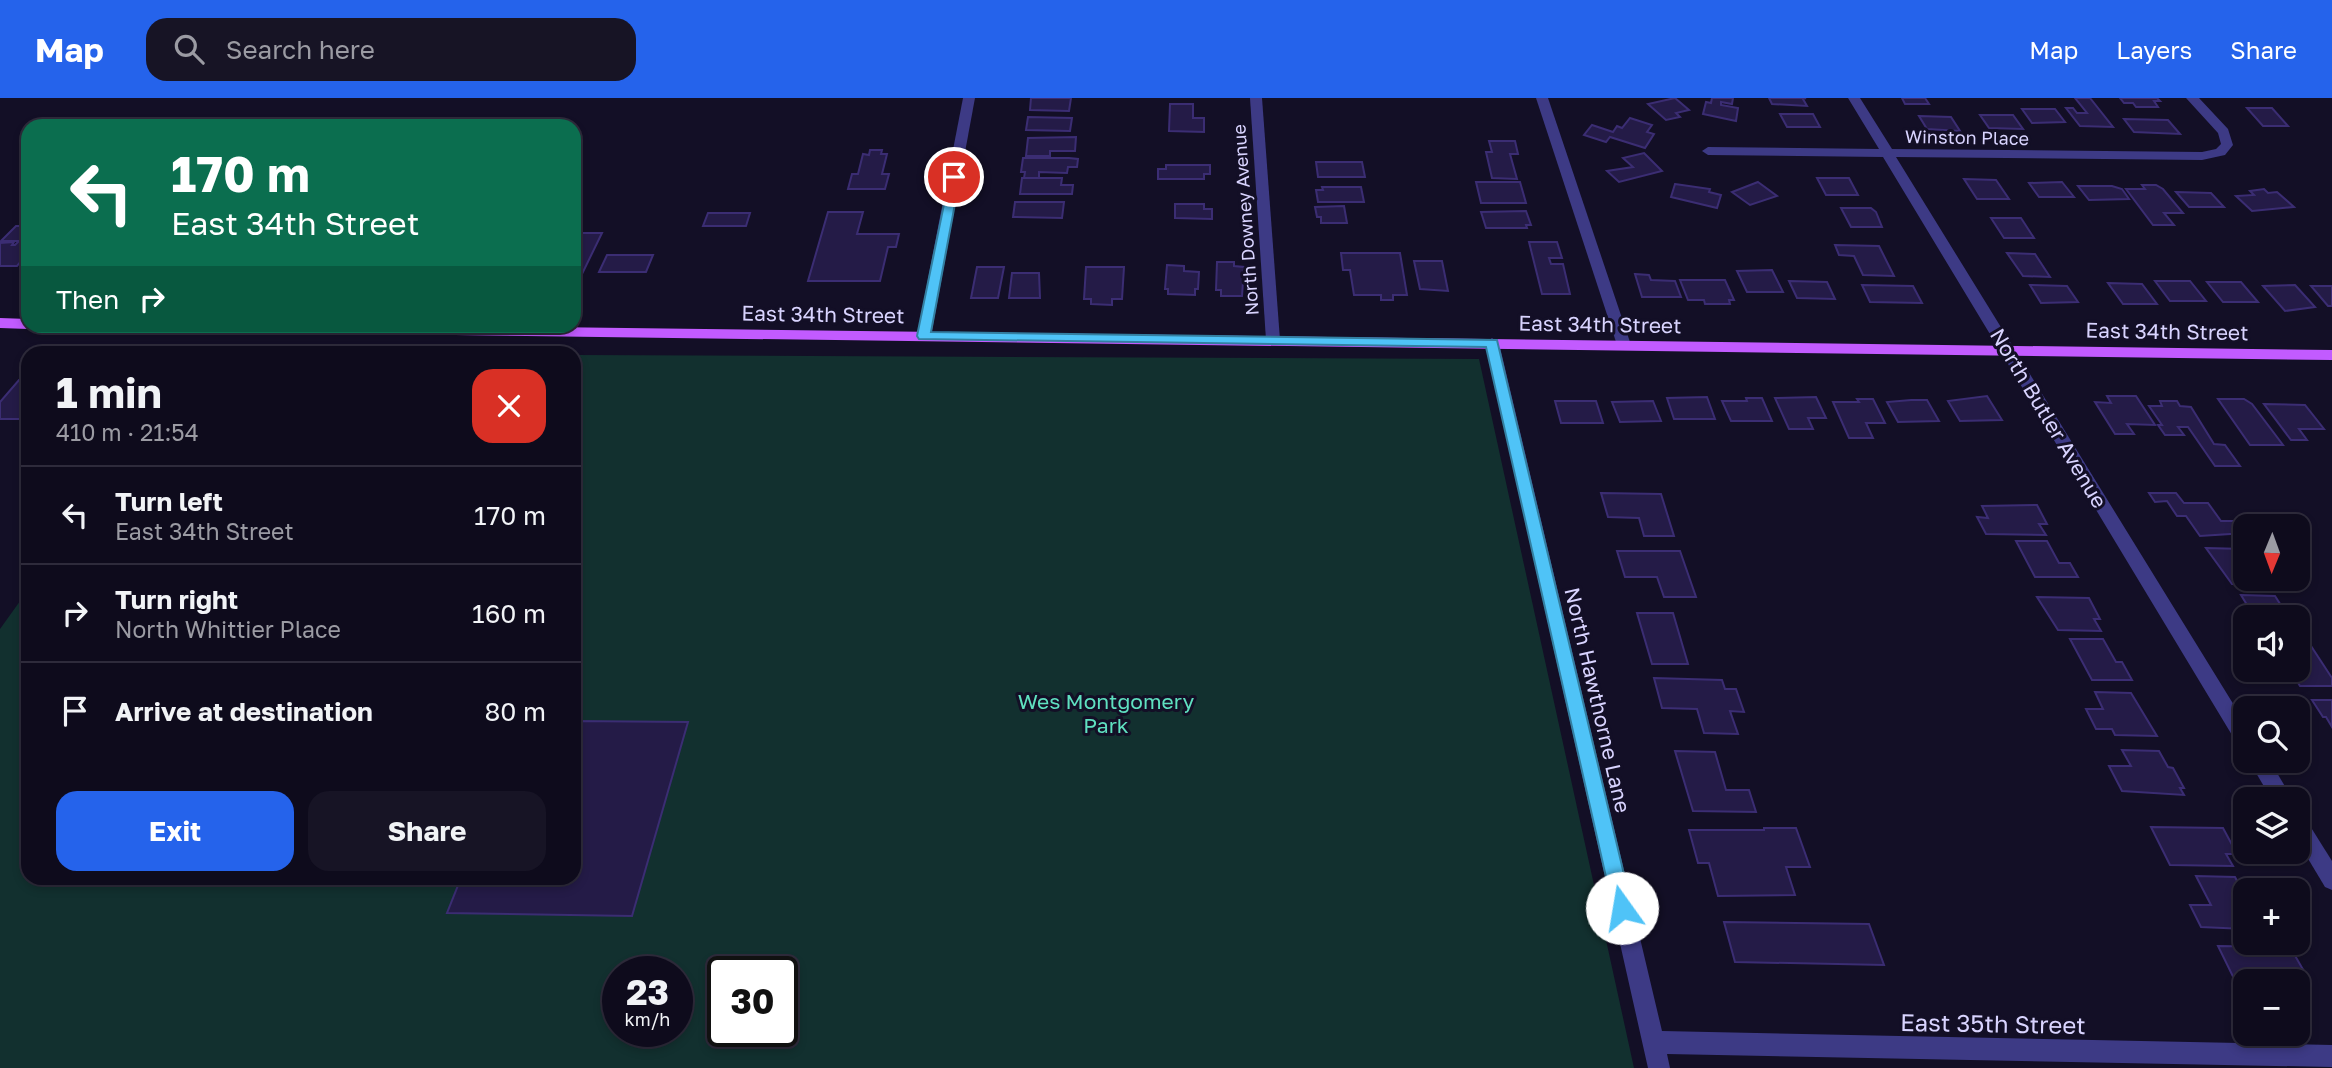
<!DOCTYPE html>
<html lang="en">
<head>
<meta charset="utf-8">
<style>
  body { margin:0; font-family:"Golos Text",sans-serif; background:#171425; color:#f1f3f6; height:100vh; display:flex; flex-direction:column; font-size:26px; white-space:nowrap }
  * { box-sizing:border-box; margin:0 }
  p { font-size:23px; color:#9b9ba3 }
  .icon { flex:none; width:38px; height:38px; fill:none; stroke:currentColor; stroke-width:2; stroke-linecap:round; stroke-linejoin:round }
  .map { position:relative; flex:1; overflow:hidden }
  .details { position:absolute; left:21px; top:248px; width:560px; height:539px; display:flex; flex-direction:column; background:#0e0b1c; border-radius:21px; box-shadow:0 4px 10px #0003,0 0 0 2px #2e2b3b }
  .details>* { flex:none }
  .hud { position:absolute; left:21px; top:21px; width:560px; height:214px; border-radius:21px; box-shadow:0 4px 10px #0003,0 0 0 2px #2e2b3b; background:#0b6e4f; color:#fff; overflow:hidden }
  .needle { width:46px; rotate:181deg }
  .tools { position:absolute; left:2233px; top:416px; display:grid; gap:14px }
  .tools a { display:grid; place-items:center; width:77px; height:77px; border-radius:14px; background:#0e0b1c; box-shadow:0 4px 10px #0003,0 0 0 2px #2e2b3b; font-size:35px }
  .speed { position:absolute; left:602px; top:858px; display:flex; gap:14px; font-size:35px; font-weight:700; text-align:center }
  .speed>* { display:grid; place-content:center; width:91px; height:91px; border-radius:50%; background:#0e0b1c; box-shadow:0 4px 10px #0003,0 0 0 2px #2e2b3b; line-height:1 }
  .speed small { font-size:18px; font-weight:400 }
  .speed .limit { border:4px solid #111; border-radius:10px; background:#fff; color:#111 }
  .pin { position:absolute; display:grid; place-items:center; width:60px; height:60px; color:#fff; margin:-30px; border:4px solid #fff; border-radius:50%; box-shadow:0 2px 7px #0007 }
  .me { position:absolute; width:77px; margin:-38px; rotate:347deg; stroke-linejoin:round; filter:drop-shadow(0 0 5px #0008) }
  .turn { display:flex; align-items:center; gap:24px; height:147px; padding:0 35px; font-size:32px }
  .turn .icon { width:91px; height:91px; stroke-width:2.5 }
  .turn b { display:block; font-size:49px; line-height:60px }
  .then { display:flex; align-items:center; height:66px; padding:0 35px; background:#0003; gap:14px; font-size:26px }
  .round { display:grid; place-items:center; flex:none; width:74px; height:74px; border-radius:21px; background:#171425 }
  .head { display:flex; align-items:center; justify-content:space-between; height:119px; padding:0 35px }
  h1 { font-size:42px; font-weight:700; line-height:52px }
  .cta { display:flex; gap:14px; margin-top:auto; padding:14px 35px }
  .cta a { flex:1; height:80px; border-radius:21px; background:#2563eb; color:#fff; font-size:28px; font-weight:700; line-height:80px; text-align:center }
  .cta a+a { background:#171425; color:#f1f3f6 }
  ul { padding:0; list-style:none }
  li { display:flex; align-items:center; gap:21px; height:98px; padding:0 35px; border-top:2px solid #2e2b3b }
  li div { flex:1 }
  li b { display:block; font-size:26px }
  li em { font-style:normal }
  header { display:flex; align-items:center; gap:42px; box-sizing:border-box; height:98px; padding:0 35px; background:#2563eb; color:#fff }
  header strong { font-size:33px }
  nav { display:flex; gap:38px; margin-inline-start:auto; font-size:24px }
  .search { width:490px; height:63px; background:#171425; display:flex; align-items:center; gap:18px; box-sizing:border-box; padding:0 24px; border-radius:21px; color:#9b9ba3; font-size:26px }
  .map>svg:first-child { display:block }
</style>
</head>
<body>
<header>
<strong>Map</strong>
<div class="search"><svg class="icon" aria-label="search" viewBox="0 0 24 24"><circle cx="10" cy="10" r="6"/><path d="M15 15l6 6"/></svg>Search here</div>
<nav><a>Map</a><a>Layers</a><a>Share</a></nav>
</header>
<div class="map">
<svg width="2332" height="970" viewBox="0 0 2332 970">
  <rect width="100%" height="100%" fill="#130f26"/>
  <path fill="#12302f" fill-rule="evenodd" d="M574,257L1479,261L1634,970H0V531L28,492V780H574ZM618,873H677V933H618ZM723,873H782V933H723Z"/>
  <g fill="#241b47" stroke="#3b2d73" stroke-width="2">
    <polygon points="1031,0 1071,0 1069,13 1030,12"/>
    <polygon points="1675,0 1689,12 1676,15 1680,19 1666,22 1648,6"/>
    <polygon points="1712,0 1733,0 1732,6 1721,4 1721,7 1738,10 1736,23 1703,16 1706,4 1711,5"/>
    <polygon points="1769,0 1806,0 1803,1 1807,8 1772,6"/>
    <polygon points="1902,0 1925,0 1929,6 1905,6"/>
    <polygon points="2075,0 2090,0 2113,29 2080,28 2066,10 2073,10 2077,15 2087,15"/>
    <polygon points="2120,0 2157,0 2160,3 2154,3 2158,9 2136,9 2133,5 2124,5"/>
    <polygon points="1170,6 1193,6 1193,20 1204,20 1204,34 1169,33"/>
    <polygon points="2247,10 2272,10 2288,28 2263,28"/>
    <polygon points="2022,11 2055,11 2065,24 2032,25"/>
    <polygon points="1780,16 1813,16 1820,29 1787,29"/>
    <polygon points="1980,17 2013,17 2023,31 1989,30"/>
    <polygon points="1919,18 1951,19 1960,33 1927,31"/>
    <polygon points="1028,19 1072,20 1070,33 1026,32"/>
    <polygon points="1630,20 1652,27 1647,34 1654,36 1645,50 1610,39 1606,44 1584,37 1592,27 1613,34 1617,28 1622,30"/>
    <polygon points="2124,21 2168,22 2180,36 2134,34"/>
    <polygon points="1076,39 1075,53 1050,53 1050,58 1026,58 1028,40"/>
    <polygon points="1489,43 1515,43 1518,56 1510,56 1517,81 1492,80 1486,54 1492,54"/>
    <polygon points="870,52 882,52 881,56 887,56 882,76 889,76 885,91 848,91 852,76 858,76 863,56 869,57"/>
    <polygon points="1644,55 1662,73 1619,84 1607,73 1633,69 1623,60"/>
    <polygon points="1023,60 1069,60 1078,61 1077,69 1068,69 1067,75 1039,74 1039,80 1024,80 1025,74 1021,74"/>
    <polygon points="1316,64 1362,64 1365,79 1318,79"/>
    <polygon points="1166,67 1210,67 1210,76 1204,76 1204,81 1158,81 1158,71 1166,71"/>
    <polygon points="1022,80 1062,80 1061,87 1073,87 1072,96 1020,96"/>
    <polygon points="1817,80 1849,80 1858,97 1826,97"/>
    <polygon points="1964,81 1996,82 2009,101 1977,101"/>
    <polygon points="1476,84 1520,84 1526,105 1481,105"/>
    <polygon points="1758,84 1777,98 1750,107 1732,94"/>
    <polygon points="2062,84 2074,99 2039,99 2029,85"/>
    <polygon points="1675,86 1710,91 1709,94 1721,97 1717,110 1671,99"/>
    <polygon points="2142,87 2156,87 2163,91 2183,115 2164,115 2174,127 2153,127 2126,91 2145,91"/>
    <polygon points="2078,88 2112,88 2122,91 2129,101 2089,102"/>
    <polygon points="1322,89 1361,89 1364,104 1318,104 1316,92 1323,92"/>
    <polygon points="2264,91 2268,95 2277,94 2294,109 2252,113 2236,98 2254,97 2250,93"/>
    <polygon points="2176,94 2211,95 2224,109 2189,109"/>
    <polygon points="1015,104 1064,104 1062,120 1013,119"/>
    <polygon points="1175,106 1204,106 1204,111 1212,111 1212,121 1175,120"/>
    <polygon points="1344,108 1347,125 1321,125 1321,119 1317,119 1315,109"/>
    <polygon points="1841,110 1871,110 1876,114 1882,129 1851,129"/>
    <polygon points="1526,113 1531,127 1526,127 1527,130 1486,130 1481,114"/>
    <polygon points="828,114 863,114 857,136 899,136 896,149 888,149 880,183 808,183"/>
    <polygon points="708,115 750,115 746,128 703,128"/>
    <polygon points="1991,120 2021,120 2034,140 2004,140"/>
    <polygon points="16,128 28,128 28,155 17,168 0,168 0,145 14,144 12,147 15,147 19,143 1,143"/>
    <polygon points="574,135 602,135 582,176 574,176"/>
    <polygon points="1529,144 1557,144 1562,160 1549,160 1551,166 1563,166 1570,196 1542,196"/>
    <polygon points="1835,147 1879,148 1894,178 1863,177 1854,158 1839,157"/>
    <polygon points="1341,155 1400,155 1407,197 1393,197 1393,202 1381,202 1381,197 1354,197 1350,172 1343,172"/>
    <polygon points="2007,155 2035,156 2050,179 2023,178"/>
    <polygon points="607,157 653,157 646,174 599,174"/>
    <polygon points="1414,163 1442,163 1448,193 1420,191"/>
    <polygon points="1217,164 1234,164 1234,168 1244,169 1242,198 1221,198 1221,192 1216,192"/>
    <polygon points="1167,167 1184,168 1184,173 1199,174 1198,191 1195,191 1195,197 1168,196 1168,191 1165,191"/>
    <polygon points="977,169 1004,169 998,200 971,200"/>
    <polygon points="1086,169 1124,169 1122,201 1112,201 1112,207 1091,206 1091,201 1084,201"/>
    <polygon points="1772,172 1783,194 1747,194 1737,173"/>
    <polygon points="1012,175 1039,175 1040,200 1009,200"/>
    <polygon points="1635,176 1649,177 1651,182 1675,183 1681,199 1642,199"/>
    <polygon points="1680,182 1725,182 1734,202 1729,202 1730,206 1705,206 1704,202 1688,202"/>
    <polygon points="1789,183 1827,184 1835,201 1797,200"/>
    <polygon points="2155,183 2190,183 2206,203 2170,203"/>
    <polygon points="2207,184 2241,184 2258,204 2223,204"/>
    <polygon points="2108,185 2142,186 2157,206 2123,206"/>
    <polygon points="1862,187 1913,188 1922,205 1870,204"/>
    <polygon points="2030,187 2067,188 2078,204 2041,205"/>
    <polygon points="2295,187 2315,209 2285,213 2263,188"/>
    <polygon points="2311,188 2332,188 2332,208 2328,208"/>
    <polygon points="19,282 28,282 28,321 0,321 0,304"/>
    <polygon points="1987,298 2002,322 1960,323 1948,303"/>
    <polygon points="2107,298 2136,298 2155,327 2127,326 2134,336 2115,336 2095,304 2111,305"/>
    <polygon points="1707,299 1715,321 1674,321 1667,300"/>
    <polygon points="1816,299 1826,320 1808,320 1813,331 1789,331 1775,300"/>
    <polygon points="1746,300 1762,300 1772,323 1731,323 1722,303 1747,303"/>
    <polygon points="1857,301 1873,301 1885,325 1866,325 1873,340 1849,340 1833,304 1859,304"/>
    <polygon points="2218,301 2244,301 2252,306 2283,347 2250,347"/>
    <polygon points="1911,302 1927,302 1939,323 1898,324 1887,304"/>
    <polygon points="1555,303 1596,303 1603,325 1561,325"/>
    <polygon points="1653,303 1661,323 1620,324 1612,304"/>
    <polygon points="2160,303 2177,303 2180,308 2191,309 2214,346 2225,347 2240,368 2215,368 2188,329 2178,329 2184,337 2165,337 2158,327 2162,327 2149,308 2162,308"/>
    <polygon points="2264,306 2305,307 2324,331 2299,331 2307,342 2291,342"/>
    <polygon points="1601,395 1661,396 1674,438 1644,438 1639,420 1608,419"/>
    <polygon points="2149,395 2176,395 2184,405 2208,405 2221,423 2240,423 2245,435 2200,438 2186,418 2177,418 2167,403 2155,404"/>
    <polygon points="2037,407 2047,426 2039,426 2046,437 1986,436 1977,419 1988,420 1982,408"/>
    <polygon points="2016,443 2047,443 2059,465 2070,465 2078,479 2035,479"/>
    <polygon points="2206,450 2244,451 2245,481 2265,481 2268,486 2232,486"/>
    <polygon points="1617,453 1680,453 1696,499 1664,499 1657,479 1625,479"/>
    <polygon points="2241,497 2275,498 2289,520 2255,520"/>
    <polygon points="2037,499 2089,500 2100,521 2094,521 2101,533 2058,532"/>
    <polygon points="1637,515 1673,515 1688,566 1652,566"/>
    <polygon points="2070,541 2103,541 2116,564 2122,564 2132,582 2092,582"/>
    <polygon points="2298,548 2311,548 2332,580 2332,588 2300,588 2290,572 2298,572"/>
    <polygon points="1654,580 1722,582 1725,591 1736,591 1744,614 1730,613 1738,636 1704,635 1697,611 1662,610"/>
    <polygon points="2095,594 2131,595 2157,638 2115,637 2112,631 2096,631 2086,611 2103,611"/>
    <polygon points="2312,602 2332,602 2332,629 2326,619 2323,619"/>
    <polygon points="574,623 688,624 632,818 447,815 461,780 574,780"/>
    <polygon points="2122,652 2159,653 2168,669 2173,670 2184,690 2180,690 2184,697 2122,693 2109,668 2131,668"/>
    <polygon points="1675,653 1715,654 1726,692 1749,692 1756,714 1693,713"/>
    <polygon points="2151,729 2223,730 2237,756 2226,756 2233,768 2170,767"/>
    <polygon points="1764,730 1796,730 1810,769 1786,769 1795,797 1718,798 1709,765 1698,765 1689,732 1764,732"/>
    <polygon points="2196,778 2235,779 2245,798 2245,831 2201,829 2190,807 2211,807"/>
    <polygon points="1724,824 1869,826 1884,867 1735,864"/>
    <polygon points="2218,848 2290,849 2305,875 2293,875 2297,884 2245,884 2244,901"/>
  </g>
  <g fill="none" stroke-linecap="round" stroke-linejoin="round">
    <g fill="#3d3a85" fill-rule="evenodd">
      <polygon points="963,0 975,0 931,238 924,243 917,238"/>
      <polygon points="1250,0 1262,0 1280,242 1273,247 1266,242"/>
      <polygon points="1536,0 1548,0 1631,247 1629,250 1619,250 1617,247"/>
      <polygon points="1848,0 1860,0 1892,51 2202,54 2216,51 2221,46 2218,35 2186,0 2199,0 2228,31 2233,47 2225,57 2202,62 1896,59 2245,625 2245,649 2238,647 1883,59 1708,57 1702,53 1708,49 1879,51"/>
      <polygon points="1492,240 1499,245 1662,933 2332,947 2332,969 1667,956 1670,970 1648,970 1485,245"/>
      <polygon points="2249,663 2270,663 2293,702 2272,702"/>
      <polygon points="2298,717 2305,720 2332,763 2332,792 2325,789 2298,744"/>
    </g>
    <g fill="#c25bff" fill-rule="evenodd">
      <polygon points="0,220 28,221 28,228 34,228 28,231 0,230"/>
      <polygon points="146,228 476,228 2332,252 2332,262 153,233"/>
    </g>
  </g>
  <polygon fill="#4fc3f7" stroke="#337fa1" stroke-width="2" points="950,77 960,79 931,234 1497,242 1632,810 1629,816 1622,819 1616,816 1613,810 1486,249 919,241 917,238"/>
  <g text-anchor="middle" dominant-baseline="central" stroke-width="6" stroke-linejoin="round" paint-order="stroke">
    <g font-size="18" fill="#d9d4ff" stroke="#130f26">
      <text transform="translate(1967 39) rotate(1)">Winston Place</text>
      <text transform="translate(1245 122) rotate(-94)">North Downey Avenue</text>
    </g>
    <g font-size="21" fill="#d9d4ff" stroke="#130f26">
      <text transform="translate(823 216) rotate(1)">East 34th Street</text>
      <text transform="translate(1600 226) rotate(1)">East 34th Street</text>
      <text transform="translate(2167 233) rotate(1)">East 34th Street</text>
      <text transform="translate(2049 320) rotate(59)">North Butler Avenue</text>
      <text transform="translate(1598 602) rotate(77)">North Hawthorne Lane</text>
    </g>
    <g font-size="21" fill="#5fe0c0" stroke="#130f26">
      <text x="1106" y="603">Wes Montgomery<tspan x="1106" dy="24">Park</tspan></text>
    </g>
    <g font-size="24" fill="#d9d4ff" stroke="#130f26">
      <text transform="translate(1993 925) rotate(1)">East 35th Street</text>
    </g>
  </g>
</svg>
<div class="tools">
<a><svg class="needle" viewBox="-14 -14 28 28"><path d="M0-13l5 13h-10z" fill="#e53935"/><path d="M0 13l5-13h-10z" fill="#9b9ba3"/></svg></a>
<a><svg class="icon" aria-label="sound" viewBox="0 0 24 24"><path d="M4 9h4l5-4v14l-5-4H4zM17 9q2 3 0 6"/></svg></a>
<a><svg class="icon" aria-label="search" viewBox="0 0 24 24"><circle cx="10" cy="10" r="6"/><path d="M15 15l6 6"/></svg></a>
<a><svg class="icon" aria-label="layers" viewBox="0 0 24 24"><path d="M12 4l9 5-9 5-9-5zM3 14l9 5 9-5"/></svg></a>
<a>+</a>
<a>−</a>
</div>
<div class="speed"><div>23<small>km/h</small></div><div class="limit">30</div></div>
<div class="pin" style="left:954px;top:79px;background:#d93025"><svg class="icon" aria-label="arrive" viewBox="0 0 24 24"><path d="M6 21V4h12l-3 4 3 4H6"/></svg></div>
<svg class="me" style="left:1622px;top:810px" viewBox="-20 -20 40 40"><circle r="19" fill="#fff"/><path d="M0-13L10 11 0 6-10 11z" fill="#4fc3f7"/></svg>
<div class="hud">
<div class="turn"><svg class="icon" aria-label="left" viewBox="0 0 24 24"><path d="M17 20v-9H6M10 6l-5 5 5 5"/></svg><div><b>170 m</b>East 34th Street</div></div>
<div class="then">Then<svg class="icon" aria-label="right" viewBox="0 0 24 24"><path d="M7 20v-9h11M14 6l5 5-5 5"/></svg></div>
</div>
<section class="details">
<div class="head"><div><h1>1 min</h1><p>410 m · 21:54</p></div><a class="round" style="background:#d93025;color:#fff"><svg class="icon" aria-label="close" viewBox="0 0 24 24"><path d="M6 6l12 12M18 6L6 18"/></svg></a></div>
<ul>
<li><svg class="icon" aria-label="left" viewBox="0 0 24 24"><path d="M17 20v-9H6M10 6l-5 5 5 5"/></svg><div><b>Turn left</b><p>East 34th Street</p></div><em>170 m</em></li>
<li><svg class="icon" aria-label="right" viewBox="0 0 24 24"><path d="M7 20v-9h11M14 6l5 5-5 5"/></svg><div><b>Turn right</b><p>North Whittier Place</p></div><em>160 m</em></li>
<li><svg class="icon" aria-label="arrive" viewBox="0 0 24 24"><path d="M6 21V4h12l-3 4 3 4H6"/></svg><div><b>Arrive at destination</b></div><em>80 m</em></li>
</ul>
<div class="cta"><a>Exit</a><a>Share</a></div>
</section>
</div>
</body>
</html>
